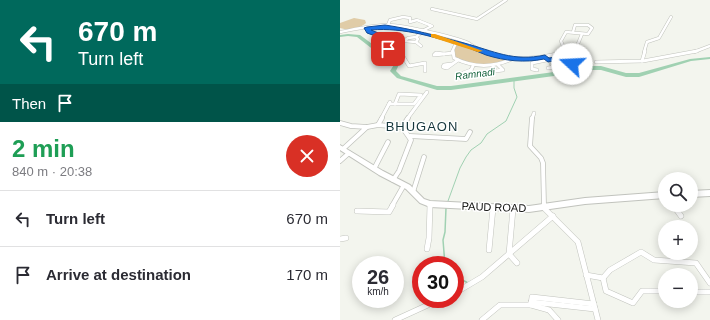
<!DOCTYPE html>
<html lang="en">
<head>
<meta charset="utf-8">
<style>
  body { margin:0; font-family:Arial,sans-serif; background:#f2f2f3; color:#2b2b33; height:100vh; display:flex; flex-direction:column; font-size:15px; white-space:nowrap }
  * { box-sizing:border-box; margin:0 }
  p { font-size:13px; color:#7c7c81 }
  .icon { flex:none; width:22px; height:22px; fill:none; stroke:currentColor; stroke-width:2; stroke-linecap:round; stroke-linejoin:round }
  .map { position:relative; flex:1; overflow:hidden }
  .drawer { display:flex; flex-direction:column; background:#fff; width:340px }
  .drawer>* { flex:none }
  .hud { background:#00695c; color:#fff; overflow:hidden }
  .controls { position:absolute; left:318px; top:172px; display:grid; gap:8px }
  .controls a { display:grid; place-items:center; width:40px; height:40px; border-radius:50%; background:#fff; box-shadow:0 2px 10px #0003; font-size:20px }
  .speed { position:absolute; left:12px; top:256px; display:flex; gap:8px; font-size:20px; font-weight:700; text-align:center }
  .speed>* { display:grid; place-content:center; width:52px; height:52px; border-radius:50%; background:#fff; box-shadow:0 2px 10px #0003; line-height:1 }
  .speed small { font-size:10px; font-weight:400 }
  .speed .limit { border:6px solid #d22; background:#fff; color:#111 }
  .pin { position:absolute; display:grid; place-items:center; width:34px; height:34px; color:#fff; margin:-17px; border-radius:8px; box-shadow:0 2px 6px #0006 }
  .me { position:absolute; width:44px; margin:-22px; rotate:290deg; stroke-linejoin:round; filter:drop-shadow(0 0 3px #0008) }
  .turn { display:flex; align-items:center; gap:14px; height:84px; padding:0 12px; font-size:18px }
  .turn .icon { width:52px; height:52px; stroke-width:2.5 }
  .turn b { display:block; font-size:28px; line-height:34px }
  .then { display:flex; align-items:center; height:38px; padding:0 12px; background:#0003; gap:8px; font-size:15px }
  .round { display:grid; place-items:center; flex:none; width:42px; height:42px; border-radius:21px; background:#f2f2f3 }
  .headline { display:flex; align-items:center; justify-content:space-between; height:68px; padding:0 12px }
  h1 { font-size:24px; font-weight:800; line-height:30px; color:#1e9e55 }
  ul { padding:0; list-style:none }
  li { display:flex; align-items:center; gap:12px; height:56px; padding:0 12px; border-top:1px solid #e1e1e2 }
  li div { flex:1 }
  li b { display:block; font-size:15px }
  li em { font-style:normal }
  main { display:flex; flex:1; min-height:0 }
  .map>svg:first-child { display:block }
</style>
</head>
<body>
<main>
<section class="drawer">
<div class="hud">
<div class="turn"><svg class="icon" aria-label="left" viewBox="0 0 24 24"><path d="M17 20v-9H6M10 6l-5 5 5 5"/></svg><div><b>670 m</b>Turn left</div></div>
<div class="then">Then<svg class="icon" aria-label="arrive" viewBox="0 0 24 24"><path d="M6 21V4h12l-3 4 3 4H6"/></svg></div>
</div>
<div class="headline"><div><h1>2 min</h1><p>840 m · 20:38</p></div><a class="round" style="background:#d93025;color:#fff"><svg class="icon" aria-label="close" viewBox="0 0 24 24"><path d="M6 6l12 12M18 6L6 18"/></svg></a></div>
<ul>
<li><svg class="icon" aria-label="left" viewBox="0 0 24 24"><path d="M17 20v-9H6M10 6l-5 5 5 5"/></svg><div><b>Turn left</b></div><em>670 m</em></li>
<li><svg class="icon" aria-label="arrive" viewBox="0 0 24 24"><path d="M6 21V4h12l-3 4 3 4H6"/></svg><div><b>Arrive at destination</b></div><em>170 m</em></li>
</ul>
</section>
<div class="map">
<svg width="370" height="320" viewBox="0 0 370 320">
  <rect width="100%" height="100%" fill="#f3f5ee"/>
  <g fill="#e0cca7">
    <path d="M14,18L25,20L26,23C19,29 9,31 0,28V23Z"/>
    <path d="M116,43L173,59C152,69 134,69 114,58L112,52Z"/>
  </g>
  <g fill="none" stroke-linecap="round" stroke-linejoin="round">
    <polyline stroke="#a0d1b2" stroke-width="1" points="108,201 120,168 126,157 131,150 141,143 147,134 166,121 177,97 174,88 174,80"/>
    <g stroke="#a0d1b2" stroke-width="1.5">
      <polyline points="105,265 103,240 105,232 106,208"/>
      <polyline points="115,276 128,283"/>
    </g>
    <polygon fill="#a0d1b2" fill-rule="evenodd" points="8,34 20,35 39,49 57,54 61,60 56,71 61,76 97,86 111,86 214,72 245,66 261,66 286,73 299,73 350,59 370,57 370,59 351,61 299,77 286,77 261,70 245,70 214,76 111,90 97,90 57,78 50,71 57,60 56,58 49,54 35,51 17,37 8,36 0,37 0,35"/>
    <polyline stroke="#d1d3cd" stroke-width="3" stroke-dasharray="3 1.5" stroke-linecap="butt" points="210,63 212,67"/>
    <defs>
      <g id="minor-far3">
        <polyline points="92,9 137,19 166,0"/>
        <polyline points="70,22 77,20 92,26 82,31"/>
        <polyline points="48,25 50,20 63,17 70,18 70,20"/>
        <polyline points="27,28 29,32 44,37 42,42 48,49 57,52"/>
        <path d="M0,32C16,29 33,25 49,25C61,25 121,38 130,44C135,47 138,50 143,52"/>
        <polygon points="76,37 78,39 76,42 64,41 68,38"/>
        <polyline points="76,37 81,33"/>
        <polyline points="76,42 81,46"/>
        <polyline points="112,42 133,47"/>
        <polyline points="55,43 64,41"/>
        <polyline points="237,46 242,34"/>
        <polyline points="112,52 116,43"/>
        <polyline points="229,52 231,49 223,46 221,41 226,32 248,34 252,28 248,25 235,25 233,32"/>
        <polyline points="304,52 307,42 319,38 331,17"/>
        <polyline points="354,52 370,46"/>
      </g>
      <g id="minor-far2">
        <polyline points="54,51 61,53 69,66 85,63 85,71"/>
        <path d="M113,51L114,58C134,68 152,68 172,59"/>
        <path d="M141,51C164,60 188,60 212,55C218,54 225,54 230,51"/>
        <polygon points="96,53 104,54 94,55"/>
        <polyline points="104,54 113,53"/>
        <polyline points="212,56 240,55 242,53"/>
        <polyline points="223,57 229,58 232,63 228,65"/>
        <polyline points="302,61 305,51"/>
        <polyline points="256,62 303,61 357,51"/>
        <polyline points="111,64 104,65 103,67 107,68 118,60"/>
        <polyline points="153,66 155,71 163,70 158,65"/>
        <polyline points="208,68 215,67"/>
        <polygon points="131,70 132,75 124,75 123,73"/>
        <polyline points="131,70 133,66"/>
        <polyline points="197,70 192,69 192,63 216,58"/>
        <polygon points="59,94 81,95 74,104 55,104"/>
        <polyline points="49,104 55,104"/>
        <polyline points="41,119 50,102"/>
        <polyline points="67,119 87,92"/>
        <polyline points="192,119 194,113"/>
      </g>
      <g id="minor-far1">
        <polyline points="192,118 190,146 201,158 203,163 204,206"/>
        <polyline points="0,123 11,126 27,127 3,149"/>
        <polyline points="38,125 42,118"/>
        <polyline points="27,127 38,125 62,127 71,140 59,171 53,180"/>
        <polyline points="62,127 68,118"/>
        <polyline points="70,136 126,139 130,132"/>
        <polyline points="0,161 9,153"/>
        <polyline points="34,169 48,142"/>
        <polyline points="73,192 84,157"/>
        <polyline points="333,205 334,206"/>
        <polyline points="52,206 64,185"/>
        <polyline points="90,206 90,204"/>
      </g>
      <g id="minor">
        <polyline points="204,205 204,208 238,242 258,320"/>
        <polyline points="333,205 341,216"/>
        <polyline points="173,209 169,254 177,263"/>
        <polyline points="17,211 49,212 53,205"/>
        <polyline points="0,239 6,238"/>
        <polyline points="87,249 89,238 90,205"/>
        <polyline points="149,250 153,208"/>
        <polyline points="246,275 263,278 270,270 301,252 314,260 356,263 370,283"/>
        <polyline points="263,278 266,291 293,303 302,291 325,291"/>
        <polyline points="351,292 370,292"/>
        <polyline points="115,293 142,277 213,216"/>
        <polyline points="191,302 255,309"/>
        <polyline points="191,305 209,310 218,320"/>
        <polyline points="55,320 101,299"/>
        <polyline points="142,320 160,305 191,305 192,297 254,304"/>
      </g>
      <g id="primary">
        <polygon points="0,145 43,171 70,185 84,199 90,201 189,206 245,198 325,192 325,198 245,204 189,212 90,207 80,203 66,189 39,175 0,150"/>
        <polygon points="370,190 370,196 351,197 351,191"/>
      </g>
    </defs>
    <use href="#minor-far3" stroke="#c1c3bd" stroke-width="3.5"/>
    <use href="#minor-far2" stroke="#c1c3bd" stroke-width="4"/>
    <use href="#minor-far1" stroke="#c1c3bd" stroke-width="5.5"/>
    <use href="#minor" stroke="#c1c3bd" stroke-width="6"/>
    <use href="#primary" stroke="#c1c3bd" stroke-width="2"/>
    <use href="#minor-far3" stroke="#fff" stroke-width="2.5"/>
    <use href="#minor-far2" stroke="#fff" stroke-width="3"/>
    <use href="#minor-far1" stroke="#fff" stroke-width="4"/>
    <use href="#minor" stroke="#fff" stroke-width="5"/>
    <use href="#primary" fill="#fff" fill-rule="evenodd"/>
  </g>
  <path fill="#1a73e8" stroke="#114b97" d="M45,25C72,29 97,36 124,43C154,51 173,62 205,55L209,58L226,56L231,57L235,64L229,65L226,59L208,62L204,59C185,63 165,61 146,55C140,53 135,50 129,48C98,38 64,27 31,30L46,36L45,42L51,49L48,51L39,42L41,38L27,33L24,28L27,27Z"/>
  <polygon fill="#f59e0b" points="91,34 95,34 143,51 138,52 91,37"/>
  <g text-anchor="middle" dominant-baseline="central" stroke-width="3" stroke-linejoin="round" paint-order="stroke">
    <g font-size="10" font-style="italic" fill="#13613b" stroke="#fff">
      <text transform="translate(135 74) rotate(-7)">Ramnadi</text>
    </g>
    <g font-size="11" fill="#10110f" stroke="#fff">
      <text transform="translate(154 207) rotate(2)">PAUD ROAD</text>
    </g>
    <g font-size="13" letter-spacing="1" fill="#15363c" stroke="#fff">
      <text x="82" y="126">BHUGAON</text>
    </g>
  </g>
</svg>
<div class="controls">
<a><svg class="icon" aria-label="search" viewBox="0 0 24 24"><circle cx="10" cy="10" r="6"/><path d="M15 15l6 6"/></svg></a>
<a>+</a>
<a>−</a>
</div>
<div class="speed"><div>26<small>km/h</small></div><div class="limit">30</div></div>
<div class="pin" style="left:48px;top:49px;background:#d93025"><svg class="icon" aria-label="arrive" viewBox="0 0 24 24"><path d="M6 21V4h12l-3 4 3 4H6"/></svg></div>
<svg class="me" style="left:232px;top:64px" viewBox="-20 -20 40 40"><circle r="19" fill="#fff"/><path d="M0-13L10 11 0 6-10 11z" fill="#1a73e8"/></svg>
</div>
</main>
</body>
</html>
